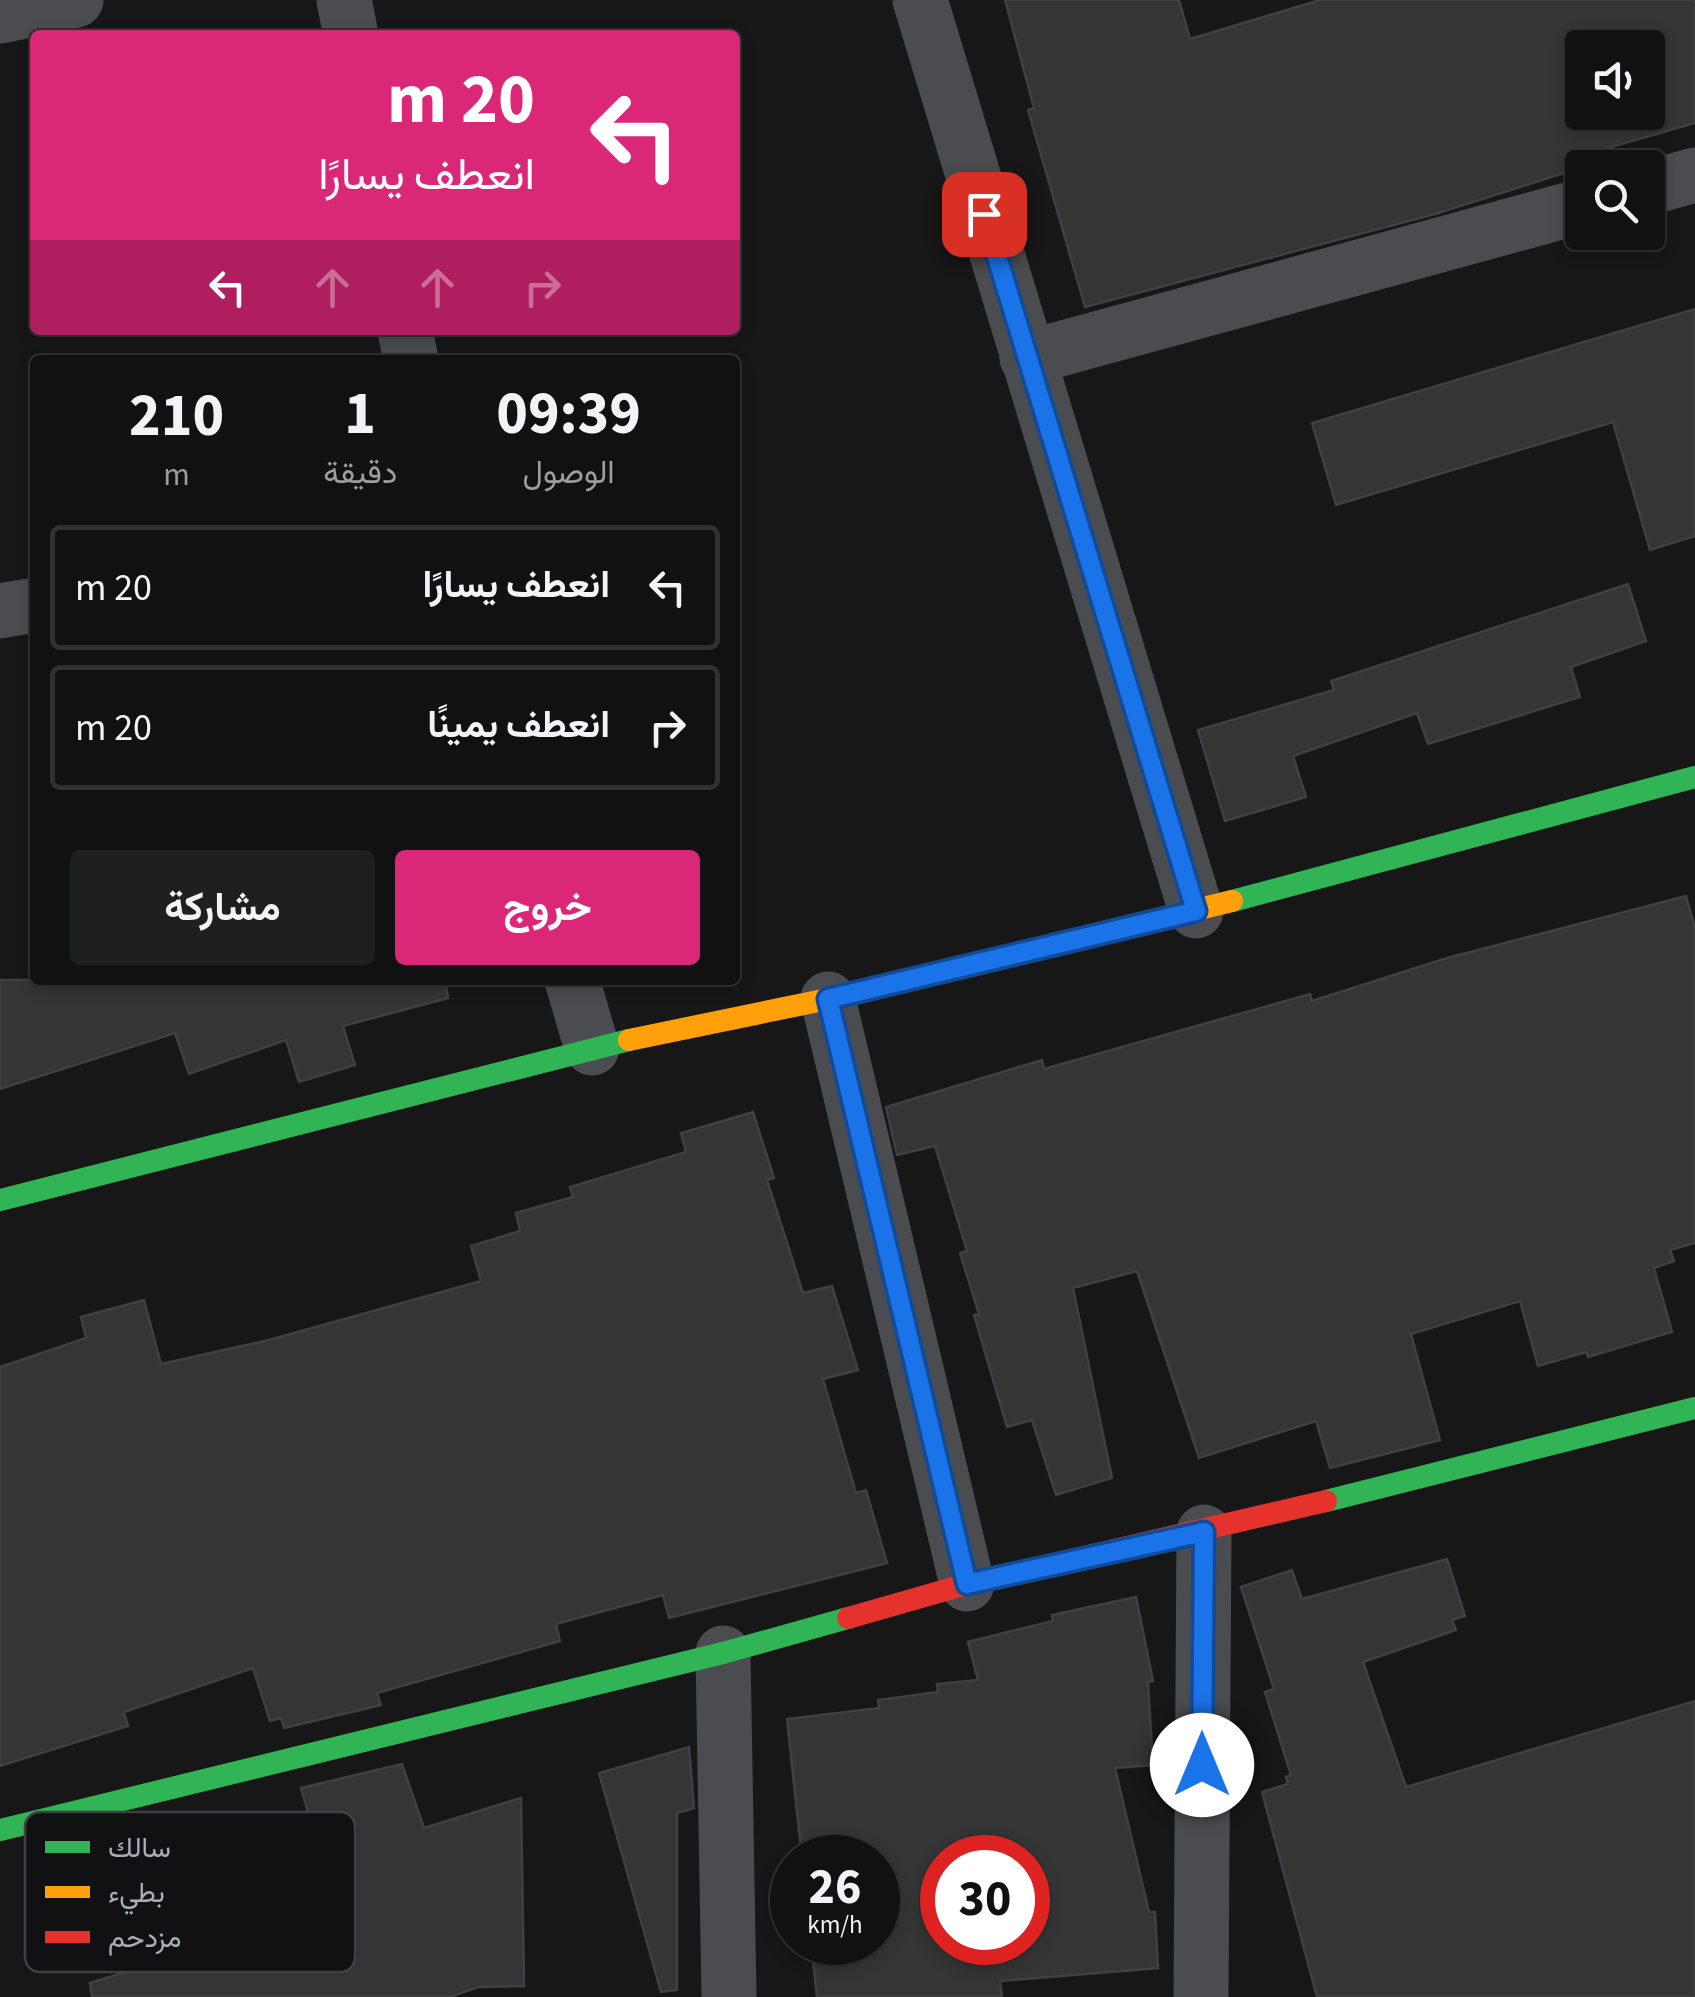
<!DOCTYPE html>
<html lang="ar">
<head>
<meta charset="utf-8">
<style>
  body { margin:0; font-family:"Source Sans 3",Vazirmatn,sans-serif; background:#1e1f1f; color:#f1f3f6; direction:rtl; height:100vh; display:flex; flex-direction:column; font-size:38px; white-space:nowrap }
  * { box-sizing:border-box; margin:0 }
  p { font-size:32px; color:#9c9d9f }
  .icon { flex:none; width:55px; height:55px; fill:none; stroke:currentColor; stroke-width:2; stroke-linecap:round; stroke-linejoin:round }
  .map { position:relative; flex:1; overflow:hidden; direction:ltr }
  .details { position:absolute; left:30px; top:355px; width:710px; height:630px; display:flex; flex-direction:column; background:#111; border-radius:10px; box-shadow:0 5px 15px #0003,0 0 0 2px #303131; direction:rtl }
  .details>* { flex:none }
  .hud { position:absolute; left:30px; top:30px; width:710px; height:305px; border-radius:10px; box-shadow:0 5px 15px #0003,0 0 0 2px #303131; direction:rtl; background:#db2777; color:#fff; overflow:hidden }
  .buttons { position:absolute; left:1565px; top:30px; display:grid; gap:20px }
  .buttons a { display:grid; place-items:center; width:100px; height:100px; border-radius:10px; background:#111; box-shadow:0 5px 15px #0003,0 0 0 2px #303131; font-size:50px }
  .speed { position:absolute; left:770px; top:1835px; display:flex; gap:20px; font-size:50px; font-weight:700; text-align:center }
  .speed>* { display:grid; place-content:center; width:130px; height:130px; border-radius:50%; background:#111; box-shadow:0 5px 15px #0003,0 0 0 2px #303131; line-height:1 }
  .speed small { font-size:25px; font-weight:400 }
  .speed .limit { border:15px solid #d22; background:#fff; color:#111 }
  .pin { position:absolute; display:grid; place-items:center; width:85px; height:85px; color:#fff; margin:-42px; border-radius:20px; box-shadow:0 5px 15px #0006 }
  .me { position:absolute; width:110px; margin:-55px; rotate:0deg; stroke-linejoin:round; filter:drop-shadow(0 0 8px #0008) }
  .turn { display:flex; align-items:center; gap:35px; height:210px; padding:0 40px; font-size:45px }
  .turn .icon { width:130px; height:130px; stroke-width:2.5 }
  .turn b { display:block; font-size:70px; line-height:85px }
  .lanes { display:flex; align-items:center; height:95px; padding:0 40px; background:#0003; justify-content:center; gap:50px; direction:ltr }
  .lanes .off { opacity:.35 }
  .eta { display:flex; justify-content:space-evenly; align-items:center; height:170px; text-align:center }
  .eta b { font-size:60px; font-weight:700; line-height:70px }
  .action { display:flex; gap:20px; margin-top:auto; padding:20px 40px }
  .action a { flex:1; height:115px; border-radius:10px; background:#db2777; color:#fff; font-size:40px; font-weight:700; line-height:115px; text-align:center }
  .action a+a { background:#1e1f1f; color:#f1f3f6 }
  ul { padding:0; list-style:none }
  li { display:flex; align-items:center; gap:30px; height:125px; margin:0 20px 15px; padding:0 20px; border:5px solid #303131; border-radius:10px }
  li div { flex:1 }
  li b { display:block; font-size:38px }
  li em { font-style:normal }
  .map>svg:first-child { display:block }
</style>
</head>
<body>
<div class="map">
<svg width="1695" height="1997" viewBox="0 0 1695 1997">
  <rect width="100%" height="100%" fill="#171717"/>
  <g fill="#353536" stroke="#3f4043" stroke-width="2.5" fill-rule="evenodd">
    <path d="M1005,0H1179L1190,39L1320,0H1695V123L1583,155L1586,166L1435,214L1085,307L1028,110L1034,108ZM1582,48H1648V112H1582Z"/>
    <polygon points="1695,309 1695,536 1650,550 1613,422 1336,505 1312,423"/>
    <polygon points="1628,584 1646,641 1571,667 1580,697 1428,744 1417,713 1293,756 1306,797 1225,821 1198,730 1334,690 1331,681"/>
    <polygon points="1686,896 1695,928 1695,1243 1670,1250 1674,1261 1654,1268 1672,1332 1588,1357 1586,1352 1538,1366 1520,1301 1411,1334 1440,1440 1330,1468 1316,1421 1199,1458 1137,1271 1073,1288 1112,1478 1056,1495 1032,1420 1007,1427 974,1315 979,1314 960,1253 967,1251 935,1146 897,1155 886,1107 1042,1060 1044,1069 1310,994 1312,1001 1447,958"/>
    <polygon points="0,980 445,980 448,998 343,1026 355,1065 299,1082 286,1040 189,1074 175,1033 0,1089"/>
    <polygon points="753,1112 774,1178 767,1180 803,1293 832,1286 858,1370 823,1379 856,1493 866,1490 887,1563 669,1618 663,1595 556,1624 560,1641 377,1693 381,1705 284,1728 281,1718 270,1721 253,1668 124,1712 128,1726 0,1766 0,1367 86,1338 81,1317 144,1300 161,1364 269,1340 481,1281 471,1246 520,1231 516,1213 573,1197 570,1187 686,1152 681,1133"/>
    <polygon points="1447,1559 1465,1616 1452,1620 1456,1630 1363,1662 1406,1787 1695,1701 1695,1997 1317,1997 1262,1792 1288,1784 1286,1777 1291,1775 1265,1692 1274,1689 1241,1587 1292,1570 1302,1599"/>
    <path d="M1136,1597L1153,1681L1148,1682L1153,1765L1115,1768L1149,1912H1155L1158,1968L1000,1981L1002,1997H817L811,1942H878V1858H802L787,1719L879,1708L878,1700L938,1692L937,1684L978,1680L968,1642L1053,1621L1052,1615ZM942,1858H1028V1942H942Z"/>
    <polygon points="689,1747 694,1808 677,1813 677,1990 661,1992 599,1773"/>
    <polygon points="402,1764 424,1828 521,1798 524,1986 478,1987 450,1997 92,1997 90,1983 255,1933 251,1921 288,1909 274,1865 319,1851 301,1788"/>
  </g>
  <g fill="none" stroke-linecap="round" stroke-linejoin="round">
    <g stroke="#4b4c50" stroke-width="55">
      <polyline points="344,0 351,35"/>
      <polyline points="920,0 1196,911"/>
      <polyline points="0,16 76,0"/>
      <polyline points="1648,188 1695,175"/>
      <polyline points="405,330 411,360"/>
      <polyline points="1027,358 1582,206"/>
      <polyline points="0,611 35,605"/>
      <polyline points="572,980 592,1048"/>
      <polyline points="828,999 967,1584"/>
      <polyline points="723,1653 729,1997"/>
      <polyline points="1201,1997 1204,1532"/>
    </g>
    <g stroke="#30b455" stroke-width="22">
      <polyline points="1232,901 1695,777"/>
      <polyline points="0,1200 629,1040"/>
      <polyline points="1326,1501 1695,1408"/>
      <polyline points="0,1830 723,1653 848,1618"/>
    </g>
    <polyline stroke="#ff9f0a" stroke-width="22" points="629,1040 828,999 1232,901"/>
    <polyline stroke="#e5322d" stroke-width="22" points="848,1618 967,1584 1326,1501"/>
  </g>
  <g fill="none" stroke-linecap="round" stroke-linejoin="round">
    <defs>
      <polyline id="route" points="984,214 1196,911 828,999 967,1584 1204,1532 1202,1765"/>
    </defs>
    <use href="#route" stroke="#114b97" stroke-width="25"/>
    <use href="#route" stroke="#1a73e8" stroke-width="18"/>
  </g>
  <rect x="25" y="1812" width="330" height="160" rx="15" fill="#111113" stroke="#3e4045" stroke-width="2.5"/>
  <rect x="45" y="1841" width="45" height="12" fill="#30b455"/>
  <rect x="45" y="1886" width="45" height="12" fill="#ff9f0a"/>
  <rect x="45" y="1931" width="45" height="12" fill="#e5322d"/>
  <g font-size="28" fill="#a8adb8">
    <text x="108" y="1857">سالك</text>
    <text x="108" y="1902">بطيء</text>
    <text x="108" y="1947">مزدحم</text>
  </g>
</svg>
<div class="buttons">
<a><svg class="icon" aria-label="sound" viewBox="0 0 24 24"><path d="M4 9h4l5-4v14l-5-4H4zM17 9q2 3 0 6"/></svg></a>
<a><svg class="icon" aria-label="search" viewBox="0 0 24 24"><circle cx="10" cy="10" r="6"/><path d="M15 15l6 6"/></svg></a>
</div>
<div class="speed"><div>26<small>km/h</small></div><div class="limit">30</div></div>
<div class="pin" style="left:984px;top:214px;background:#d93025"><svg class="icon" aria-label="arrive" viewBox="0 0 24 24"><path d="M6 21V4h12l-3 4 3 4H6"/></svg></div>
<svg class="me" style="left:1202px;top:1765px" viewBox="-20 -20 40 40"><circle r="19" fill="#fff"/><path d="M0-13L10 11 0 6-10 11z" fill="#1a73e8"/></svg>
<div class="hud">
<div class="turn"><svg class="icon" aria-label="left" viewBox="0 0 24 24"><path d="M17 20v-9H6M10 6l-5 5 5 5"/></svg><div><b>20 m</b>انعطف يسارًا</div></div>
<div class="lanes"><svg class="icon" aria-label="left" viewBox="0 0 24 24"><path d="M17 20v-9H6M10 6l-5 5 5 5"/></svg><svg class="icon off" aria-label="ahead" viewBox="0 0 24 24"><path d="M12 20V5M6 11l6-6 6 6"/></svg><svg class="icon off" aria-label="ahead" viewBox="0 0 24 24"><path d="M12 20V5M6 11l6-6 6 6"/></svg><svg class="icon off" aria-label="right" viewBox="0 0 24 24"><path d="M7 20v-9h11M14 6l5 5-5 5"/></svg></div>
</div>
<section class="details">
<div class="eta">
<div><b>09:39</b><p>الوصول</p></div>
<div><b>1</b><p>دقيقة</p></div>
<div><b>210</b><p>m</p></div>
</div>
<ul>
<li><svg class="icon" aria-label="left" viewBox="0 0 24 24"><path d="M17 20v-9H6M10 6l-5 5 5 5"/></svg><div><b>انعطف يسارًا</b></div><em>20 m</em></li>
<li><svg class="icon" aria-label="right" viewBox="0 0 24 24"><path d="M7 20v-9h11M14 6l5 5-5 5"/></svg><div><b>انعطف يمينًا</b></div><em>20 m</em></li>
</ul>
<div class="action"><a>خروج</a><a>مشاركة</a></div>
</section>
</div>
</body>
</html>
